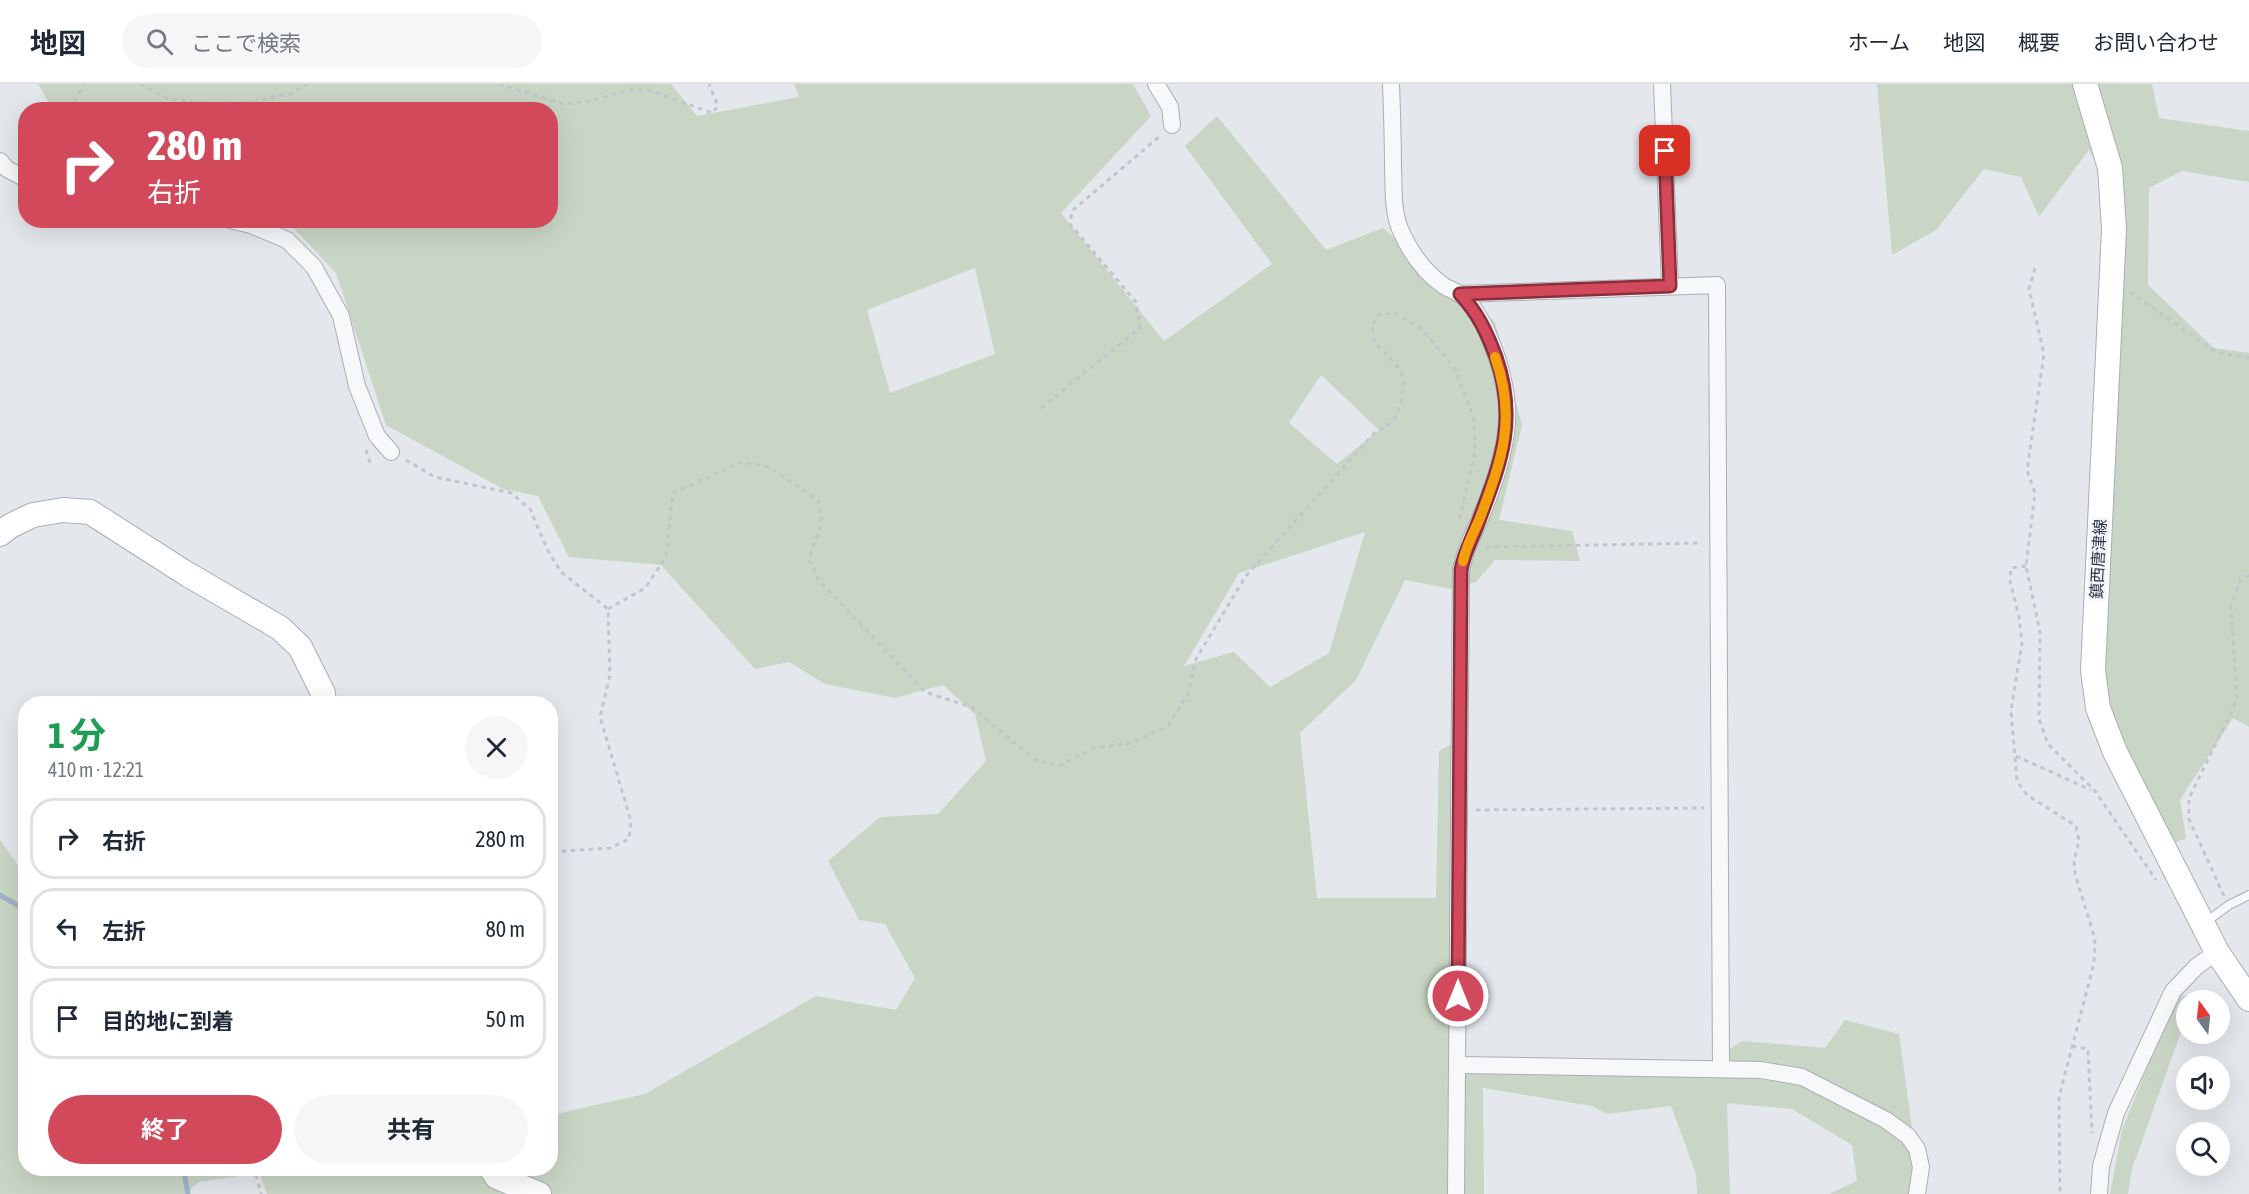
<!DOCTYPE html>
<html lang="ja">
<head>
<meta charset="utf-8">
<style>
  body { margin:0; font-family:"Asap Condensed","Noto Sans JP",sans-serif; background:#f6f6f7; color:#1f2937; height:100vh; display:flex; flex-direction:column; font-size:22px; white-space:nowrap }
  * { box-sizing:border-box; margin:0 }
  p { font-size:20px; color:#747a83 }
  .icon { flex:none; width:33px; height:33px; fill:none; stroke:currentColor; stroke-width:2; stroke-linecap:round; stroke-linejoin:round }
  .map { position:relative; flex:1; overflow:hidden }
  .drawer { position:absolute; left:18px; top:612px; width:540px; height:480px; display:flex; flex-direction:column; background:#fff; border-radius:24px; box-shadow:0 6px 24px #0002 }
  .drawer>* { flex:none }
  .top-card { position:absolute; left:18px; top:18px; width:540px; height:126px; border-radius:24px; box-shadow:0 6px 24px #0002; background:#d1495b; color:#fff; overflow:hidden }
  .needle { width:39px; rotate:345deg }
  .buttons { position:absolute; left:2176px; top:906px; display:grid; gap:12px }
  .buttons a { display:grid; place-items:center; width:54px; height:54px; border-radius:50%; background:#fff; box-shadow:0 6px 24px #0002; font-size:30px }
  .pin { position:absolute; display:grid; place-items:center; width:51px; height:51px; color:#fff; margin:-26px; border-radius:12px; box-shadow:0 3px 9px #0006 }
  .me { position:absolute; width:66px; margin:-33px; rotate:0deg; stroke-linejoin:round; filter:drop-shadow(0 0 4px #0008) }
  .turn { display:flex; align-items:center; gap:21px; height:126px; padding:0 30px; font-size:27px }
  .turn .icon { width:78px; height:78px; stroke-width:2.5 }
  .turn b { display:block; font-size:42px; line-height:51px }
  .round { display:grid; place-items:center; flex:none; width:63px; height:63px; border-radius:32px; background:#f6f6f7 }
  .overview { display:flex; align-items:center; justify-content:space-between; height:102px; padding:0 30px }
  h1 { font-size:36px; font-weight:700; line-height:45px; color:#1e9e55 }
  .cta { display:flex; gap:12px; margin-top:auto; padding:12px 30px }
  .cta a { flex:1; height:69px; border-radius:36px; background:#d1495b; color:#fff; font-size:24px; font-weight:700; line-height:69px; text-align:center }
  .cta a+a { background:#f6f6f7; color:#1f2937 }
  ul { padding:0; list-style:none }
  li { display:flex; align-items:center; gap:18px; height:81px; margin:0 12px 9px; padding:0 18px; border:3px solid #e0e1e3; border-radius:24px }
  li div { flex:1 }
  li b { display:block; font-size:22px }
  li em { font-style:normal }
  header { display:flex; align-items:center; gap:36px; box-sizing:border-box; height:84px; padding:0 30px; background:#fff; border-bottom:2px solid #e0e1e3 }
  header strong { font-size:28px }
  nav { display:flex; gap:33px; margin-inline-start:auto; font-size:21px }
  .search { width:420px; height:54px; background:#f6f6f7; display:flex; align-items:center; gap:15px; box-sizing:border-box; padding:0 21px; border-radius:33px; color:#747a83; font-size:22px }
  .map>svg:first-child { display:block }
</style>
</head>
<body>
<header>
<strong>地図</strong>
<div class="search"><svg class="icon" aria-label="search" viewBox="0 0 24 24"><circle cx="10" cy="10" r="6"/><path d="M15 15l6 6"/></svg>ここで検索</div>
<nav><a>ホーム</a><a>地図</a><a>概要</a><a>お問い合わせ</a></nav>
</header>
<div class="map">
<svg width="2249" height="1110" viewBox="0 0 2249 1110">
  <rect width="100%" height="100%" fill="#e4e7ec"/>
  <g fill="#c9d6c5" fill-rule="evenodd">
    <path d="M38,0H671L697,32L799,13L794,0H1133L1151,32L1061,129L1164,257L1272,180L1185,62L1217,32L1326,166L1383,144L1495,238L1522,341L1499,436L1572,447L1580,477L1495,476L1476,498L1451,505L1405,496L1356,596L1300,649L1317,814H1436L1439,667L1450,661L1464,727L1453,979L1695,987L1742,957L1825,964L1845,936L1899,950L1920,1101L1917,1110H1829L1857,1097L1852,1061L1792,1025L1727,1019L1730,1110H1697L1696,1090L1671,1022L1607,1030L1592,1022L1483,1004L1484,1110H267L259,1089L199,1098L186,1110H0V756L25,791L26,1084H550L551,1031L645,1010L816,912L896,926L915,894L885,840L859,836L828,777L880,733L938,730L986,677L975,630L943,601L895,614L825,600L789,578L755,585L661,481L569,473L538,412L503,405L386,341L336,189L287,137L550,136V26L52,25ZM975,184L995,270L890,309L867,226ZM1321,291L1379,346L1337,380L1289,339ZM1365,448L1329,569L1270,603L1234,568L1184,582L1239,489Z"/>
    <polygon points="1877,0 2152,0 2159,34 2249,47 2249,98 2182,87 2149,104 2148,201 2214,264 2249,269 2249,643 2233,634 2180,716 2186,754 2170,761 2110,637 2101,574 2126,128 2089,66 2039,133 2021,93 1984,85 1936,146 1892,171"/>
    <polygon points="2194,911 2192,916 2187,916 2187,931 2132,1085 2128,1110 2110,1110 2122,1046 2175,913"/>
  </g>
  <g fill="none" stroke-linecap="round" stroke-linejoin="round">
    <g stroke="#9fb4cc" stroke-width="5">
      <polyline points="0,811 26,826"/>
      <polyline points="183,1084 188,1110"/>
    </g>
    <defs>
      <polyline id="lane" points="2206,838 2229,821 2249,811"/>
      <g id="street">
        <polyline points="1156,0 1170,23 1172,41"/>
        <path d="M1391,0C1392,27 1393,55 1393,82C1394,102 1392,125 1400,145C1409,166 1424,188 1444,202C1449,205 1455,207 1460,210C1487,232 1504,287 1507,321C1510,360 1490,413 1474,448C1468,461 1464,472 1461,486L1456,1110"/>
        <polyline points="1662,0 1670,202"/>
        <polyline points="0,77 7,85 26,95"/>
        <polyline points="230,136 251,141 287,156 314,183 341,232 357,302 377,352 391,368"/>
        <polyline points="1459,210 1717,201 1721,985"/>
        <polyline points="1458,981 1761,986 1802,993 1886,1036 1908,1052 1917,1065 1921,1083 1917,1110"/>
        <polyline points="2099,1110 2101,1082 2116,1029 2173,907 2197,882 2217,868"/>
      </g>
      <g id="secondary">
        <polyline points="2085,0 2110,84 2114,145 2093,586 2098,624 2115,668 2217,868 2249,915"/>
        <polyline points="0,450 10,442 33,431 63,426 90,428 187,490 280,544 300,563 323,609 324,620"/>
        <polyline points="491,1084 497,1093 539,1110"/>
      </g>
    </defs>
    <use href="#lane" stroke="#a9aeb7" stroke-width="10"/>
    <use href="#street" stroke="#a9aeb7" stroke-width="18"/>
    <use href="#secondary" stroke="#a9aeb7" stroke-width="26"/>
    <g stroke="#c2c5cb" stroke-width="3" stroke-dasharray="4.5 4.5" stroke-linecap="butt">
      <polyline points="140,0 169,15 218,20 254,18 292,9 308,0"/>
      <polyline points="499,0 563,20 591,17 628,6 649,6 712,29 718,22 709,0"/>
      <polyline points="79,26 75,16 84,0"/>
      <polyline points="2035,184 2029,205 2044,270 2027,386 2035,409 2026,482 2040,548 2039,635 2048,660 2095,707 2156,796"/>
      <polyline points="2130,208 2215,268 2249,274"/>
      <polyline points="1041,324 1140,244 1136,218 1070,140 1072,127 1160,52"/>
      <polyline points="366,366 370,379"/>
      <polyline points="406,376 435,393 511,409 530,425 548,467 561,488 608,525 610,591 600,633 631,737 629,755 610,764 550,768"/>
      <polyline points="1486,463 1702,459"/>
      <polyline points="2026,482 2011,484 2010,497 2019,533 2022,559 2011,626 2017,697 2027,711 2076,742 2079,757 2074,777 2075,790 2095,855 2094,879 2059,1013 2060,1105 2058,1110"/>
      <path d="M608,525L645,504L666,473L673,409L742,378L769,383L818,416L822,439L809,474L818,495L925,608L971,623L1037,677L1059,682L1094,664L1132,659L1168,642L1188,610L1196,575L1245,493L1375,348C1380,345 1391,341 1394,335C1401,325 1407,296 1400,286C1386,265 1363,262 1377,231L1395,229L1422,245L1455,285L1474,335L1475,368L1459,438"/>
      <polyline points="2016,672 2091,706"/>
      <polyline points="1476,726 1704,724"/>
      <polyline points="2224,812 2189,735 2189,714 2237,616 2231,523 2240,498 2249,491"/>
      <polyline points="2072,962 2088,965 2092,1049"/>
      <polyline points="250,1084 257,1094 261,1110"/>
    </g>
    <use href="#lane" stroke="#f7f8fa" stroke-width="8"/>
    <use href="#street" stroke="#f7f8fa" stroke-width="16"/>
    <use href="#secondary" stroke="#fff" stroke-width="24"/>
  </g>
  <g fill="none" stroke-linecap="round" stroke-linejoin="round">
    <defs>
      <path id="route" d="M1458,912L1461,486C1464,469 1472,455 1478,439C1501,378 1518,337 1496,273C1487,249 1478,229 1460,210L1670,202L1665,67"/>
    </defs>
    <use href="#route" stroke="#882f3b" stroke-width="15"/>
    <use href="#route" stroke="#d1495b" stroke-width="10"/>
    <path stroke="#f59e0b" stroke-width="10" d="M1463,477C1466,462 1474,448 1480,434C1502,375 1517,335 1495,273"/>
  </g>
  <g text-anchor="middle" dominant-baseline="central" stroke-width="6" stroke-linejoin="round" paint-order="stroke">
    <g font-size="16" fill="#2b3445" stroke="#f4f6f9">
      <text transform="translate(2098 475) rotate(-87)">鎮西唐津線</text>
    </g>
  </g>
</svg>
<div class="buttons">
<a><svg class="needle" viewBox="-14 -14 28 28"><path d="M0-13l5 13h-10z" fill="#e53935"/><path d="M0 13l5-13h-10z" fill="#747a83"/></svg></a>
<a><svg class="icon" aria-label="sound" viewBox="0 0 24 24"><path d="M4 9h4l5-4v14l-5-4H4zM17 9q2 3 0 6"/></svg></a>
<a><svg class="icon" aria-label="search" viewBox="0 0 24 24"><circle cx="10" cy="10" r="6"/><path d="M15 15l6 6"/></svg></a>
</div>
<div class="pin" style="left:1665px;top:67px;background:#d93025"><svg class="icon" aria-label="arrive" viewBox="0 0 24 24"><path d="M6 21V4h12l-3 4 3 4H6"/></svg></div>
<svg class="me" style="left:1458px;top:912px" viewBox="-20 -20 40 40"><circle r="17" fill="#d1495b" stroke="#fff" stroke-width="3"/><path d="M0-11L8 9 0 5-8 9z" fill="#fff"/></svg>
<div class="top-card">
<div class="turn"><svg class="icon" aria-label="right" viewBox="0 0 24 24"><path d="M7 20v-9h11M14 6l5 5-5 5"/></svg><div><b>280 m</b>右折</div></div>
</div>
<section class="drawer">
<div class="overview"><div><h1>1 分</h1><p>410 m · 12:21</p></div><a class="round"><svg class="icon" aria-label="close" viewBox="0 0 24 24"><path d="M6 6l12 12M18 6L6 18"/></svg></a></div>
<ul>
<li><svg class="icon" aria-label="right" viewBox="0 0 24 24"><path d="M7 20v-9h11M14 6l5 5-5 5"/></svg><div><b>右折</b></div><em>280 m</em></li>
<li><svg class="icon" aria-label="left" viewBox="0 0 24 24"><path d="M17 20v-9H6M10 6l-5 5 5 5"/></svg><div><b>左折</b></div><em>80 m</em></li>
<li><svg class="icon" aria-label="arrive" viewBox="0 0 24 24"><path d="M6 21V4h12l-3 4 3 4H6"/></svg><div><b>目的地に到着</b></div><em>50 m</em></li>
</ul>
<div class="cta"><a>終了</a><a>共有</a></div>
</section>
</div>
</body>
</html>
